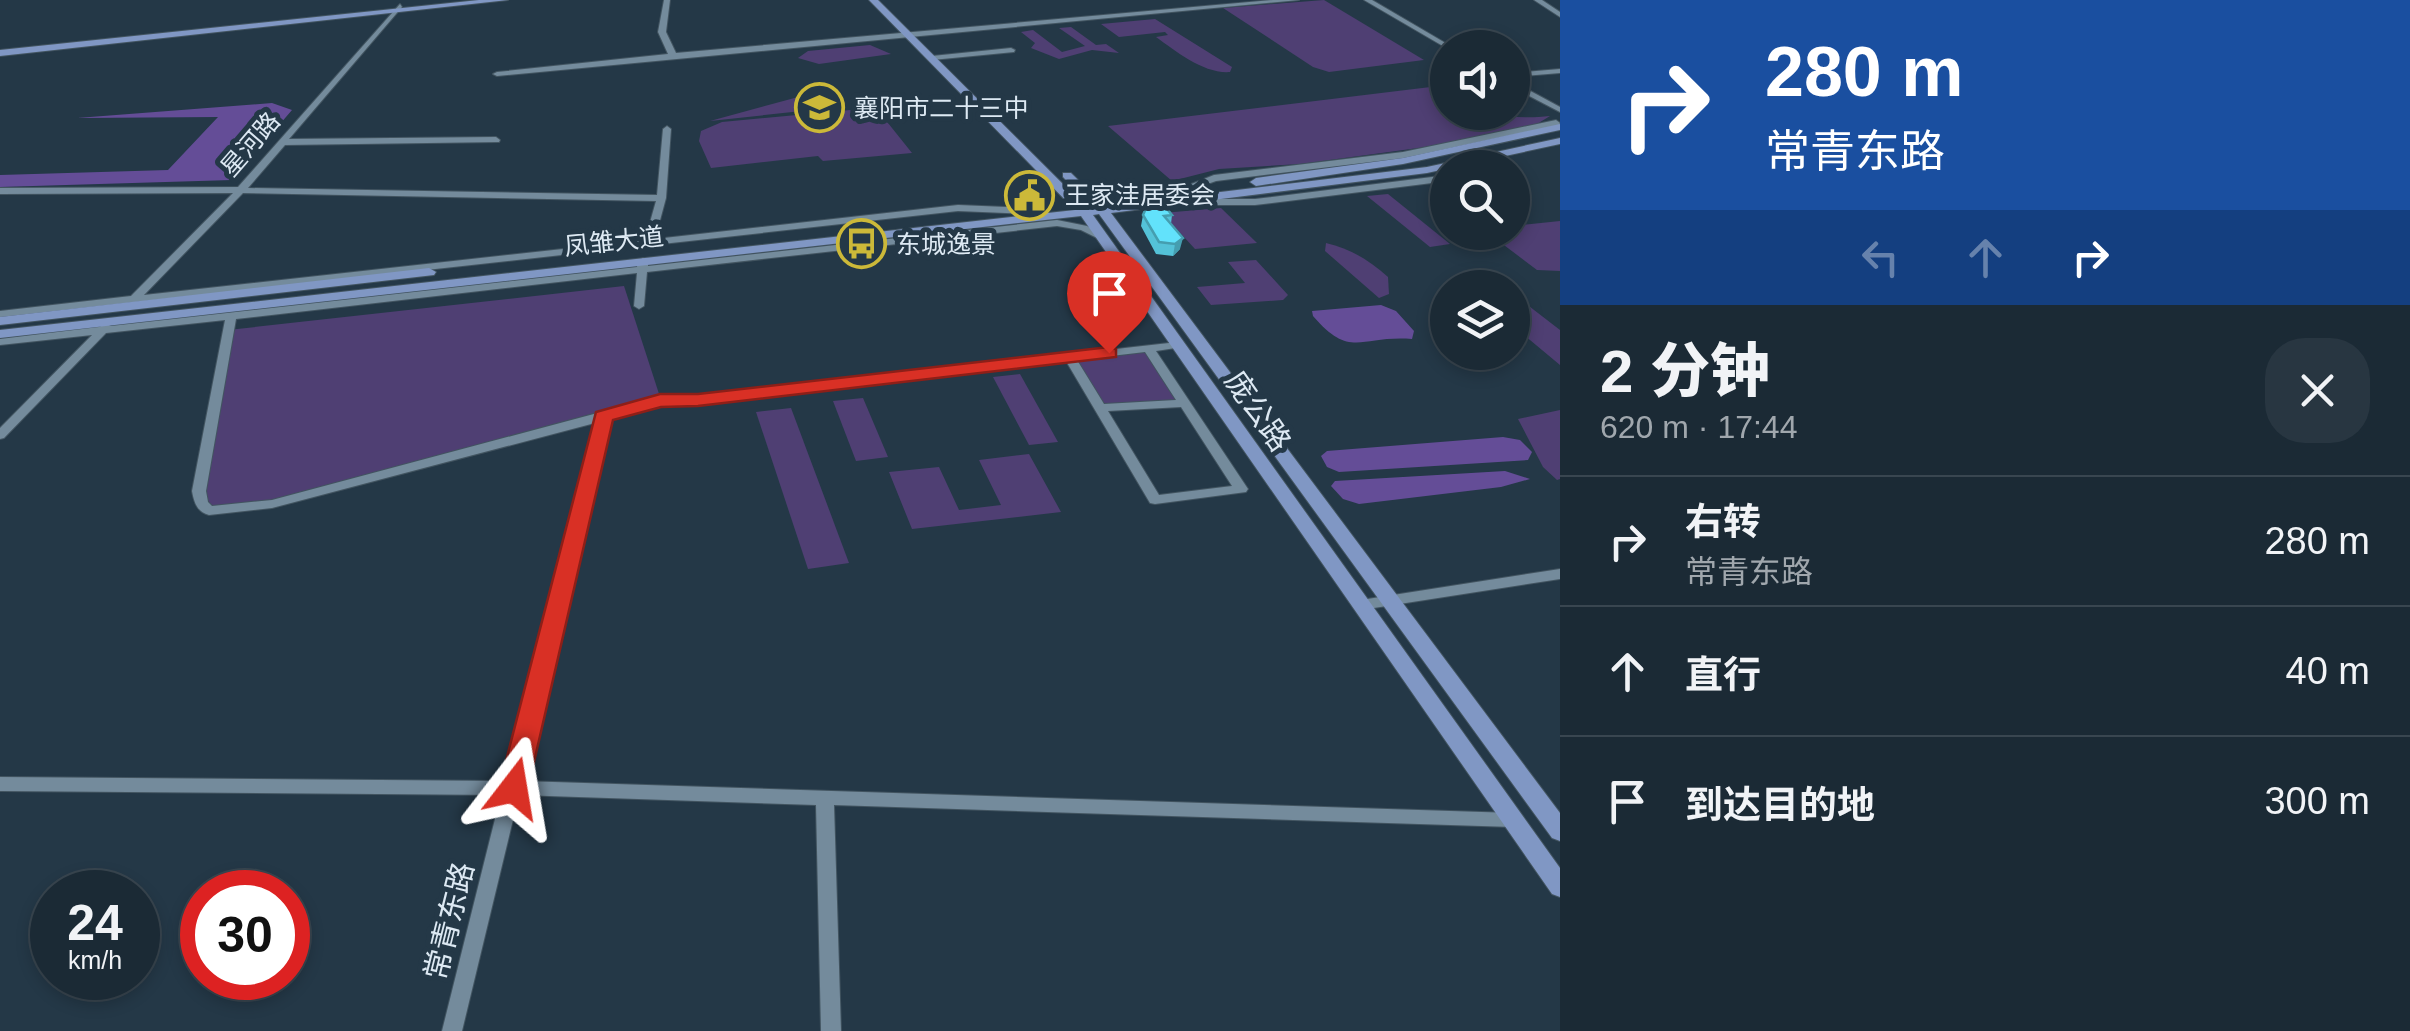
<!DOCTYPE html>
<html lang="zh">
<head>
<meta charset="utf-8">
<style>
  body { margin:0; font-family:Arial,"Noto Sans SC",sans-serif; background:#283641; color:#f1f3f6; height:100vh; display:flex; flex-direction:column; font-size:38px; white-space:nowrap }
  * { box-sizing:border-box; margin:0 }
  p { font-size:32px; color:#a0a7ad }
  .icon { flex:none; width:55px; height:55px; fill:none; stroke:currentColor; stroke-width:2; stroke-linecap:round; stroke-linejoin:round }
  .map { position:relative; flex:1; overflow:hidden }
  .drawer { display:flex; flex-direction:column; background:#1b2a35; width:850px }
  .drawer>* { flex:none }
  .guide { background:#1a4fa0; color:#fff; overflow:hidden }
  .buttons { position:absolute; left:1430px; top:30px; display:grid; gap:20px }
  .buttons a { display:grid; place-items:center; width:100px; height:100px; border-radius:50%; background:#1b2a35; box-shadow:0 5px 15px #0003,0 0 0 2px #394650; font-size:50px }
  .speed { position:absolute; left:30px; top:870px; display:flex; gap:20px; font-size:50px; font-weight:700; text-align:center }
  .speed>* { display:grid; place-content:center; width:130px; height:130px; border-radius:50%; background:#1b2a35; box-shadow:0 5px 15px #0003,0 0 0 2px #394650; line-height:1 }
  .speed small { font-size:25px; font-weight:400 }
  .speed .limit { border:15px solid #d22; background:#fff; color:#111 }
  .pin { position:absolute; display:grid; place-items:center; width:85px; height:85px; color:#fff; margin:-102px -42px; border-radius:50% 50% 50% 0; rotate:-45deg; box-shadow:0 0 10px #0007 }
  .pin .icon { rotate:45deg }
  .me { position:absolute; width:110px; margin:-55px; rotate:14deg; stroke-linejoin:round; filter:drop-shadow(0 0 8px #0008) }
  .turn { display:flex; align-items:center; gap:35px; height:210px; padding:0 40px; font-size:45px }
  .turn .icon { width:130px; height:130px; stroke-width:2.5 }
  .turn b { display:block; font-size:70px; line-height:85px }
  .lanes { display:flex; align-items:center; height:95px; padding:0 40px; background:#0003; justify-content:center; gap:50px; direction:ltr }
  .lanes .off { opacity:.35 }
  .round { display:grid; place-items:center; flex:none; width:105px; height:105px; border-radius:40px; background:#283641 }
  .summary { display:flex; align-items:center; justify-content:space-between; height:170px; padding:0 40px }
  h1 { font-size:60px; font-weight:800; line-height:75px }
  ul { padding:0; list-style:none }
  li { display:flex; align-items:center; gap:30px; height:130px; padding:0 40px; border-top:2px solid #394650 }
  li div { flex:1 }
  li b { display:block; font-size:38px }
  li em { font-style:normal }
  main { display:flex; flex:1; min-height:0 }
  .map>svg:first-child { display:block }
</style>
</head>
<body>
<main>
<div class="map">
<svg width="1560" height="1031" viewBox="0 0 1560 1031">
  <rect width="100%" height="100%" fill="#243847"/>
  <g fill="#4f3f73">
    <polygon points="1324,0 1424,60 1329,72 1313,67 1223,8"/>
    <path d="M1155,19L1232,67L1230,72C1204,74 1177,52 1156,37L1168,35L1165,32L1119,37L1101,24Z"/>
    <polygon points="1071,27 1096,45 1106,44 1119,53 1092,50 1059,59 1031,48 1035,43 1021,32 1033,30 1062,52 1085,46 1059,28"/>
    <polygon points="870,45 891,54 819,64 798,58 808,51"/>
    <path d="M1447,85L1448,112C1483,113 1515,120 1550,116L1537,124L1433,146L1300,164L1219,169L1172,181L1108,126Z"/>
    <polygon points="827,92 839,107 710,121 813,93"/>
    <polygon points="861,109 884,118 912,153 823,161 818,156 711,168 699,141 701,131 722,122"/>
    <polygon points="1388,194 1450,244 1430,247 1367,196"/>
    <polygon points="1221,208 1257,243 1195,249 1162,213"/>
    <polygon points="1560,221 1560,271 1537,270 1488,233 1512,232 1513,226"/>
    <path d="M1326,243C1351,249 1369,260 1388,277L1389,294L1379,298L1325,251Z"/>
    <polygon points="1256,260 1288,295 1283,300 1211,305 1197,287 1245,283 1228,262"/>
    <polygon points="624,286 661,400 272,504 225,510 201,503 228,330"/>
    <polygon points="1512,293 1560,330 1560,365 1518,330 1530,326 1513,311"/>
    <polygon points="1148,348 1185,403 1100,408 1070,358"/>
    <polygon points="1020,374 1058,442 1029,445 993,377"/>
    <polygon points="863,398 888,457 856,461 833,401"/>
    <polygon points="791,408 849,563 808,569 756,412"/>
    <polygon points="1560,410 1560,479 1557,480 1543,467 1518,419"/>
    <polygon points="1029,454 1061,512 912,529 889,472 939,467 959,510 1001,505 979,460"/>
  </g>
  <g fill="#644d97">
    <polygon points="272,103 292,110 232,180 0,187 0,175 168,170 218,117 77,118"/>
    <path d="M1381,305L1396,311L1414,331L1412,339C1360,335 1351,360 1313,316L1312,311Z"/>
    <polygon points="1503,437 1520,440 1532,452 1528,460 1339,472 1327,467 1321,456 1327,451"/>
    <polygon points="1505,471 1530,479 1501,487 1359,504 1343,499 1331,486 1335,481"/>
  </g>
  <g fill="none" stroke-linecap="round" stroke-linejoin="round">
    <defs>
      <g id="minor">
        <polygon points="664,0 670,0 666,32 676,53 1273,0 1299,0 497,76 493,74 497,72 668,54 658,32"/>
        <polygon points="1364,0 1372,0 1454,48 1448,49"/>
        <polygon points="1534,0 1542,0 1560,12 1560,17"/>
        <path d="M400,4L402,7L289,139L496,137L500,140L499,142L285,145L248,188L657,195L663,129L667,126L671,129L666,198L655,239L958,205L1030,208L1035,211L1030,214L958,211L653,245L648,249L643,246L0,317V311L131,296L233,193L0,194V188L238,187ZM243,193L656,201L645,240L144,295Z"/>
        <polygon points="1011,48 1015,50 1014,52 932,60 928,58 932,56"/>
        <polygon points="1560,69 1560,73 1512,77 1512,73"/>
        <polygon points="1512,81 1560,107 1560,112 1512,87"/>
        <polygon points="1556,120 1560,123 1559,125 1403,158 1216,181 1174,196 1166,194 1214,175 1403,152"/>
        <polygon points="1500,161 1503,162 1503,166 1486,168"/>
        <polygon points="1448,175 1448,181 1255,205 1183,205 1178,202 1183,199 1255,199"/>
        <path d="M1057,220L1087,226L1108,238L1103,241L1081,230L1057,226L647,272L644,306L639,309L634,306L637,273L236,319L206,491L208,502L212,506L272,500L661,396H699L1178,342L1184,345L1182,347L1156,351L1248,489L1246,492L1155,504L1150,503L1066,361L699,404H662L609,419L522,781L1513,813L1519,815L1522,820L1519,825L1513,827L834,805L841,1031H821L816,805L519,795L462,1031H442L501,795L0,791V777L505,781L595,423L272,508L209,515C197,512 194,502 192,491L225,320L106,333L4,438L0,439V428L92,335L0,345V339L99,327L106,324L111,326L637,267L638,261L643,258L648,261V266ZM1145,352L1176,400L1104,404L1077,360ZM1181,407L1232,486L1159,495L1108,411Z"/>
        <polygon points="1560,569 1560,579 1361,610 1356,609 1354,605 1356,601 1361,600"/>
      </g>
      <g id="major">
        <polygon points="479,0 508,0 0,56 0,50"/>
        <polygon points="869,0 878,0 1087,208 1093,208 1063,177 1063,173 1071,173 1105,206 1427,167 1560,138 1560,144 1427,173 1111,213 1560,813 1560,841 1552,838 1099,214 1093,215 1560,868 1560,897 1552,894 1081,216 0,338 0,330 1075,210"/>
        <polygon points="1560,124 1560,130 1403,164 1256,186 1250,182 1256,178 1403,158"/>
        <polygon points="429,268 436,272 434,275 0,325 0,317"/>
      </g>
    </defs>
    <use href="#minor" stroke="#425460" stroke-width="2"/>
    <use href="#major" stroke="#425460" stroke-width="2"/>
    <use href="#minor" fill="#748b9c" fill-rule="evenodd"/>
    <use href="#major" fill="#8097c4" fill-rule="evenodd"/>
  </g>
  <polygon fill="#54c2d8" points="1143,215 1172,215 1171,224 1180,249 1173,256 1156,254 1141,226"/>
  <polygon fill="#459eb0" points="1183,238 1180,249 1173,256 1175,244"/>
  <polygon fill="#62e2fb" stroke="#459eb0" stroke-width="2.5" points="1164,205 1172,215 1164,216 1183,238 1175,244 1159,242 1143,215 1147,206"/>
  <polygon fill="#d93025" stroke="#8d1f18" stroke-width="2.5" points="1109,347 1116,349 1116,357 698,406 661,407 613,420 528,788 524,796 503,796 499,788 596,412 660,394 698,394"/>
  <defs>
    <symbol id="school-ring" viewBox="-11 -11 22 22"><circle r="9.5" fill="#243847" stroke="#ccb939" stroke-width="1.5"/><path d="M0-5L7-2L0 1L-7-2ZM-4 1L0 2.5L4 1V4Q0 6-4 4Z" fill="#ccb939"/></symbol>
    <symbol id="civic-ring" viewBox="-11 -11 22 22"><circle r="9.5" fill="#243847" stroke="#ccb939" stroke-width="1.5"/><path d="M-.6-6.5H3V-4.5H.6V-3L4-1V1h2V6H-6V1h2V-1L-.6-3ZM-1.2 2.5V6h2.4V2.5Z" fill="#ccb939"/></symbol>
    <symbol id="bus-ring" viewBox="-11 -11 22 22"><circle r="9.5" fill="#243847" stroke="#ccb939" stroke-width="1.5"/><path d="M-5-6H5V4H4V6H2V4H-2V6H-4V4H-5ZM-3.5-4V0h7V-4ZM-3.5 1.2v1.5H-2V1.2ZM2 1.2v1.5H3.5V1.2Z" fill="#ccb939"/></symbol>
  </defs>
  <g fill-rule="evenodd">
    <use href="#school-ring" x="792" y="80" width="55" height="55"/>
    <use href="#civic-ring" x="1002" y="168" width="55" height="55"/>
    <use href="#bus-ring" x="834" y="216" width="55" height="55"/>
  </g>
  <g text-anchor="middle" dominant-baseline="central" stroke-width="10" stroke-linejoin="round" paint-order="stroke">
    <g font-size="25" fill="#dde9f3" stroke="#243847" text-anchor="start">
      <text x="854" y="108">襄阳市二十三中</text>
      <text x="1065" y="195">王家洼居委会</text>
      <text x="896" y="244">东城逸景</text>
    </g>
    <g font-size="25" fill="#dde9f3" stroke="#243847">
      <text transform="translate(250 144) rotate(-49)">星河路</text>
      <text transform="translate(614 241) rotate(-6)">凤雏大道</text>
    </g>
    <g font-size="30" fill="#dde9f3" stroke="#243847">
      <text transform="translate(1258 411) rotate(55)">庞公路</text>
      <text transform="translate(449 921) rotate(-76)">常青东路</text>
    </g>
  </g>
</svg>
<div class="buttons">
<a><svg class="icon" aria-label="sound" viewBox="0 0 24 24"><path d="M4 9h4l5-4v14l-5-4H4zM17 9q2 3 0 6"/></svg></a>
<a><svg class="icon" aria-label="search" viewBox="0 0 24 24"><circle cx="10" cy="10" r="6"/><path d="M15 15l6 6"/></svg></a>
<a><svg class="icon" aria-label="layers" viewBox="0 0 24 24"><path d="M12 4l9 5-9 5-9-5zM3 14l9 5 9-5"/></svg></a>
</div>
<div class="speed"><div>24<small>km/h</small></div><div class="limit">30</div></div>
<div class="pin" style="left:1109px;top:353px;background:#d93025"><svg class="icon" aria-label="arrive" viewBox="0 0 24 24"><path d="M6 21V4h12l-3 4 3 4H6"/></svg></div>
<svg class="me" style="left:514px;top:788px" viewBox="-20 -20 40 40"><path d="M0-17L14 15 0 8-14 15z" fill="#d93025" stroke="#fff" stroke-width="4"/></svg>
</div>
<section class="drawer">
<div class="guide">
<div class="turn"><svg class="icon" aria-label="right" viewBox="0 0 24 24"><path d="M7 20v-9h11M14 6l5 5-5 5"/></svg><div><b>280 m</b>常青东路</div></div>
<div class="lanes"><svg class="icon off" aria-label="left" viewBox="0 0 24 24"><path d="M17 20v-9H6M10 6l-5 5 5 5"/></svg><svg class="icon off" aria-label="ahead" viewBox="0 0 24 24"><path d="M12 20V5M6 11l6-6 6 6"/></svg><svg class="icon" aria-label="right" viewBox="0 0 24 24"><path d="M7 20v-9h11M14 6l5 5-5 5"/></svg></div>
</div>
<div class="summary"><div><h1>2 分钟</h1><p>620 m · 17:44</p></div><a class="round"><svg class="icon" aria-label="close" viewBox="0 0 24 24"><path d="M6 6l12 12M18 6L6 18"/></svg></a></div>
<ul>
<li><svg class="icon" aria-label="right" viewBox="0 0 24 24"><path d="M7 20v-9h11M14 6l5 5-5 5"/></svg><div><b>右转</b><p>常青东路</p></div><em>280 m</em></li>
<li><svg class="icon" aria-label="ahead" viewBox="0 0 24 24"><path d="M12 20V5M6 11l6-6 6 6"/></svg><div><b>直行</b></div><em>40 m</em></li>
<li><svg class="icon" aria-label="arrive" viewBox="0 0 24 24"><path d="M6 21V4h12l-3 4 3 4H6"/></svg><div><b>到达目的地</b></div><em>300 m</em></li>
</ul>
</section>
</main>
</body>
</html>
